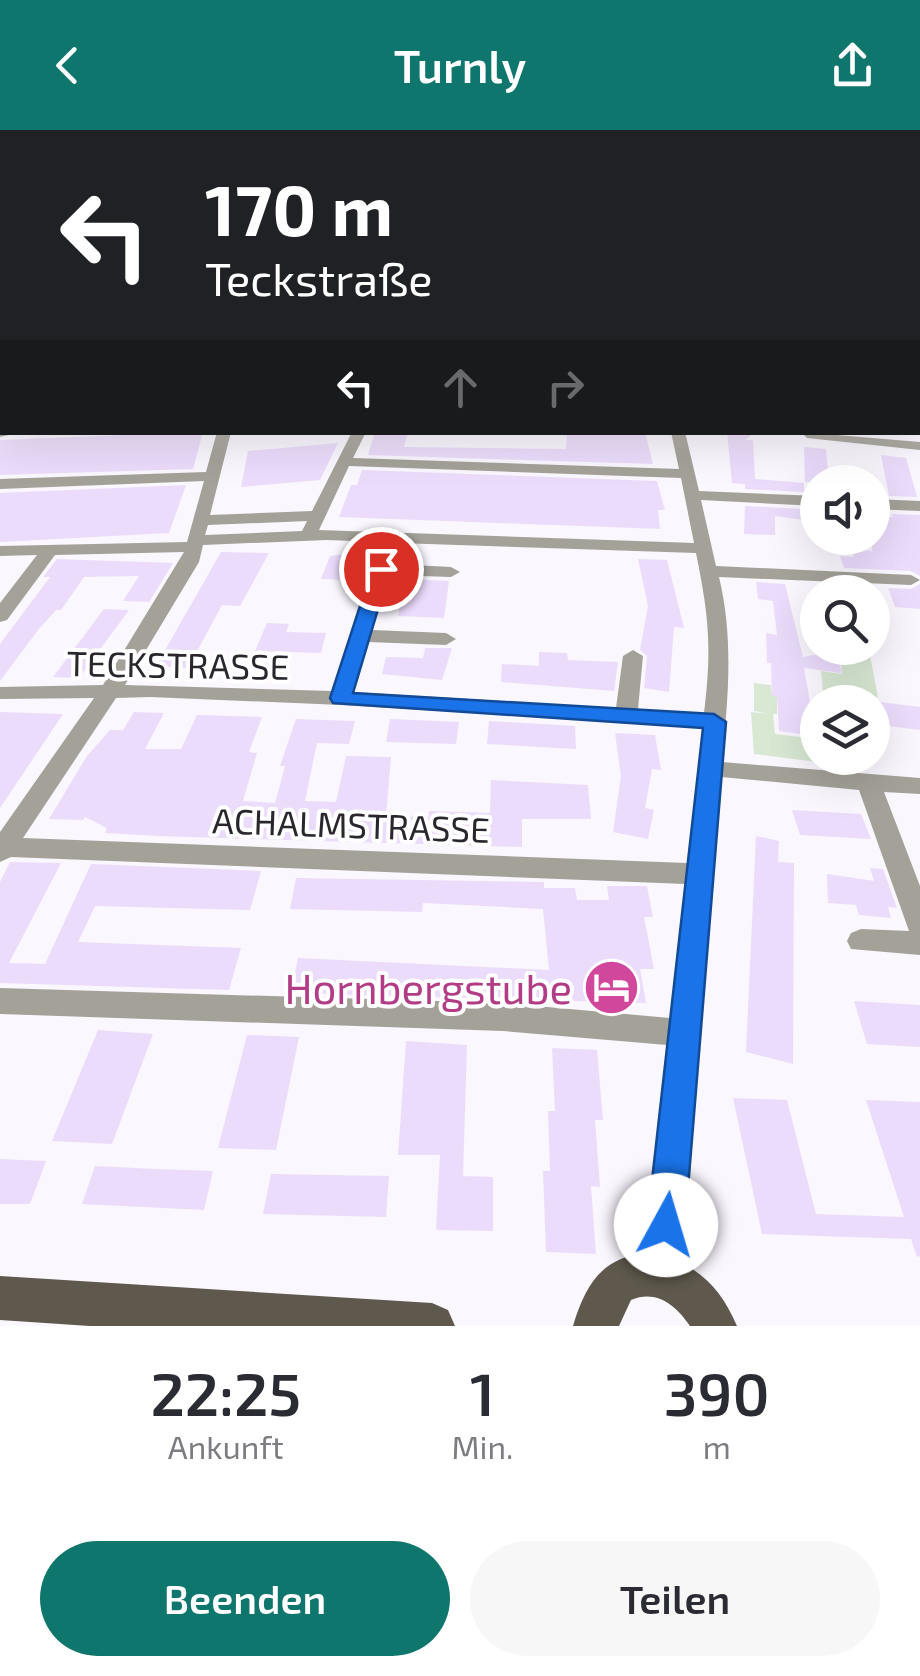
<!DOCTYPE html>
<html lang="de">
<head>
<meta charset="utf-8">
<style>
  body { margin:0; font-family:"Exo 2",sans-serif; background:#f7f7f7; color:#2b2b33; height:100vh; display:flex; flex-direction:column; font-size:38px; white-space:nowrap }
  * { box-sizing:border-box; margin:0 }
  p { font-size:32px; color:#7c7c81 }
  .icon { flex:none; width:55px; height:55px; fill:none; stroke:currentColor; stroke-width:2; stroke-linecap:round; stroke-linejoin:round }
  .map { position:relative; height:1196px; overflow:hidden }
  .sheet { display:flex; flex-direction:column; background:#fff; flex:1 }
  .sheet>* { flex:none }
  .hud { position:absolute; left:0px; top:0px; width:920px; height:305px; box-shadow:0 10px 40px #0002; background:#202124; color:#fff; overflow:hidden }
  .buttons { position:absolute; left:800px; top:335px; display:grid; gap:20px }
  .buttons a { display:grid; place-items:center; width:90px; height:90px; border-radius:50%; background:#fff; box-shadow:0 10px 40px #0002; font-size:50px }
  .pin { position:absolute; display:grid; place-items:center; width:85px; height:85px; color:#fff; margin:-42px; border:5px solid #fff; border-radius:50%; box-shadow:0 2px 10px #0007 }
  .me { position:absolute; width:110px; margin:-55px; rotate:6deg; stroke-linejoin:round; filter:drop-shadow(0 0 8px #0008) }
  .turn { display:flex; align-items:center; gap:35px; height:210px; padding:0 40px; font-size:45px }
  .turn .icon { width:130px; height:130px; stroke-width:2.5 }
  .turn b { display:block; font-size:70px; line-height:85px }
  .lanes { display:flex; align-items:center; height:95px; padding:0 40px; background:#0003; justify-content:center; gap:50px; direction:ltr }
  .lanes .off { opacity:.35 }
  .eta { display:flex; justify-content:space-evenly; align-items:center; height:170px; text-align:center }
  .eta b { font-size:60px; font-weight:600; line-height:70px }
  .primary-button { display:flex; gap:20px; margin-top:auto; padding:20px 40px }
  .primary-button a { flex:1; height:115px; border-radius:60px; background:#0f766e; color:#fff; font-size:40px; font-weight:600; line-height:115px; text-align:center }
  .primary-button a+a { background:#f7f7f7; color:#2b2b33 }
  header { display:flex; justify-content:space-between; align-items:center; height:130px; padding:0 40px; background:#0f766e; color:#fff; font-size:45px; font-weight:600 }
  .map>svg:first-child { display:block }
</style>
</head>
<body>
<header><svg class="icon" aria-label="back" viewBox="0 0 24 24"><path d="M15 5l-7 7 7 7"/></svg>Turnly<svg class="icon" aria-label="share" viewBox="0 0 24 24"><path d="M12 15V3M7 8l5-5 5 5M5 13v7h14v-7"/></svg></header>
<div class="map">
<svg width="920" height="1196" viewBox="0 0 920 1196">
  <rect width="100%" height="100%" fill="#faf7ff"/>
  <g fill="#d8e8d3">
    <polygon points="873,510 879,510 870,526 878,567 866,566 866,572 824,572 821,541 842,544 840,518 872,518"/>
    <polygon points="754,553 771,555 772,565 777,566 777,584 773,584 775,604 817,609 818,628 824,628 825,633 754,624 751,582 771,584 754,581"/>
  </g>
  <g fill="#ebdcfc">
    <polygon points="203,302 193,339 0,345 0,310"/>
    <polygon points="375,302 408,302 404,317 566,319 567,302 645,302 653,334 368,325"/>
    <polygon points="727,302 754,302 746,310 753,310 755,349 804,353 804,362 745,359 745,354 732,353"/>
    <polygon points="338,313 320,350 241,357 248,321"/>
    <polygon points="804,317 826,319 829,352 805,352"/>
    <polygon points="881,325 906,328 917,367 889,366"/>
    <polygon points="362,340 657,351 665,380 658,380 660,399 339,387 351,355 357,355"/>
    <polygon points="186,355 169,403 0,412 0,363"/>
    <polygon points="745,376 804,379 804,390 775,386 775,405 744,404"/>
    <polygon points="892,384 920,385 920,446 911,441 844,438 840,426 854,427 851,419 872,421 872,385 893,387"/>
    <polygon points="221,422 269,423 240,476 222,475 188,538 156,536"/>
    <polygon points="354,423 346,450 321,449 330,426"/>
    <polygon points="57,429 173,433 149,472 123,471 139,446 84,447 61,480 56,480 38,500 0,551 0,514 50,447 43,447"/>
    <polygon points="638,429 667,430 684,498 674,497 669,562 644,558 647,526 640,520 648,476"/>
    <polygon points="407,449 449,451 444,488 398,486"/>
    <polygon points="756,452 785,454 803,527 820,524 819,518 839,518 841,543 804,538 816,606 779,601 777,566 772,566 771,533 767,533 766,503 777,505 773,471 758,469"/>
    <polygon points="920,454 920,479 895,477 888,458 911,459"/>
    <polygon points="104,479 129,480 79,548 53,547"/>
    <polygon points="267,493 289,494 286,502 326,503 321,523 255,521"/>
    <polygon points="425,518 452,518 442,550 382,544 386,527 423,528"/>
    <polygon points="539,522 567,523 568,530 618,532 614,561 501,552 502,534 539,536"/>
    <polygon points="872,571 920,577 920,600 872,594"/>
    <polygon points="0,582 63,584 0,678"/>
    <polygon points="134,582 164,583 145,619 181,619 197,585 262,587 249,622 257,623 243,671 275,673 285,636 280,636 296,589 355,591 349,614 317,613 305,671 336,672 346,626 391,627 386,686 429,687 429,681 490,683 491,650 588,655 591,689 522,689 522,717 158,706 105,703 107,698 85,687 83,690 49,689 87,626 110,600 123,600"/>
    <polygon points="390,589 459,592 456,614 386,612"/>
    <polygon points="489,591 575,596 576,619 487,614"/>
    <polygon points="615,603 655,605 661,640 652,639 645,678 654,680 648,709 613,702 621,646"/>
    <polygon points="792,680 861,684 871,709 800,705"/>
    <polygon points="756,706 779,711 778,732 794,733 793,934 746,922"/>
    <polygon points="10,732 61,733 9,833 45,834 91,734 261,741 250,780 95,776 78,812 241,818 229,860 0,853 0,752"/>
    <polygon points="870,738 883,739 897,778 888,777 891,788 859,785 856,775 828,773 827,744 874,751"/>
    <polygon points="296,748 544,752 544,758 575,758 577,770 609,770 607,756 647,756 653,787 644,787 654,839 640,839 646,873 291,863 298,828 549,840 543,779 423,773 422,782 290,779"/>
    <polygon points="854,871 920,875 920,917 867,914"/>
    <polygon points="98,900 153,904 112,1014 52,1011"/>
    <polygon points="247,905 299,907 276,1020 218,1018"/>
    <polygon points="406,911 467,915 463,1046 493,1047 493,1101 436,1100 440,1025 398,1025"/>
    <polygon points="552,918 597,920 603,990 595,990 600,1057 591,1056 596,1124 546,1122 543,1041 550,1041 548,981 555,981"/>
    <polygon points="733,968 787,970 816,1084 904,1087 866,970 920,972 920,1126 917,1127 911,1109 762,1104"/>
    <polygon points="0,1029 46,1031 30,1074 0,1074"/>
    <polygon points="95,1036 155,1039 213,1041 204,1080 82,1074"/>
    <polygon points="271,1044 389,1046 386,1087 263,1084"/>
  </g>
  <g fill="none" stroke-linecap="round" stroke-linejoin="round">
    <g fill="#a4a199" fill-rule="evenodd">
      <rect x="0" y="217" width="2" height="6"/>
      <rect x="0" y="257" width="2" height="8"/>
      <polygon points="0,299 2,302 23,302 0,307"/>
      <path d="M217,302H231L210,385L312,381L352,302H366L353,328L679,339L671,302H685L699,361L818,366V376L701,370L716,436L911,445L920,450L911,455L719,447C734,510 728,568 722,632L920,648V664L884,662L920,756V825L851,819L847,811L851,803L861,799L909,801L859,660L721,647L681,1144L675,1158L661,1164L647,1158L641,1144L667,915L503,901L0,884V858L503,873L670,888L685,754L11,727L0,732V702L94,568L0,569V557L103,555L184,422L55,425L7,490L0,492V473L37,425L0,426V416L187,412L204,351L0,359V349L206,342ZM349,336L681,348L694,413L319,400ZM307,391L302,401L205,405L208,395ZM326,410L381,412L332,561L125,555L199,432L203,415ZM398,413L696,423C709,487 712,518 704,583L638,579L643,526L633,520L623,526L616,578L354,562L368,512L446,515L456,509L446,503L372,500L388,445L451,447L460,442L451,437L392,434ZM150,567L341,575L703,597L687,733L23,708L116,568Z"/>
      <polygon points="801,302 920,312 920,320 807,308"/>
      <polygon points="872,369 920,371 920,381 872,379"/>
    </g>
    <g fill="#5f594d" fill-rule="evenodd">
      <path d="M650,1122C695,1133 719,1154 737,1196H690C676,1175 656,1159 631,1170L619,1196H573C586,1153 602,1127 650,1122Z"/>
      <polygon points="0,1146 432,1173 448,1180 455,1196 90,1196 0,1190"/>
    </g>
    <polygon fill="#474132" fill-rule="evenodd" points="918,264 920,264 920,275 918,274"/>
  </g>
  <linearGradient id="sky" x2="0" y2="1"><stop stop-color="#89b3dd"/><stop offset="0.49" stop-color="#fdfbff"/><stop offset="1" stop-color="#fdfbff" stop-opacity="0"/></linearGradient>
  <rect width="920" height="330" fill="url(#sky)"/>
  <polygon fill="#1a73e8" stroke="#114b97" stroke-width="2.5" points="381,434 390,439 353,563 714,584 726,592 685,1095 679,1108 666,1114 653,1108 647,1095 703,598 333,573 330,568 372,439"/>
  <defs>
    <symbol id="hotel-disc" viewBox="-11 -11 22 22"><circle r="9.5" fill="#d1479c" stroke="#fff"/><path d="M-6-4.5h1.5V1H6V5H4.5V3h-9V5H-6ZM-4 0a1.8 1.8 0 1 1 3.6 0ZM.5 0V-2.5h3Q6-2.5 6 0Z" fill="#fff"/></symbol>
  </defs>
  <g fill-rule="evenodd">
    <use href="#hotel-disc" x="580" y="826" width="63" height="63"/>
  </g>
  <g text-anchor="middle" dominant-baseline="central" stroke-width="8" stroke-linejoin="round" paint-order="stroke">
    <g font-size="35" fill="#29272d" stroke="#fff">
      <text transform="translate(178 534) rotate(1)">TECKSTRASSE</text>
      <text transform="translate(351 694) rotate(2)">ACHALMSTRASSE</text>
    </g>
    <g font-size="42" fill="#b23c85" stroke="#fff" text-anchor="end">
      <text x="572" y="857">Hornbergstube</text>
    </g>
  </g>
</svg>
<div class="buttons">
<a><svg class="icon" aria-label="sound" viewBox="0 0 24 24"><path d="M4 9h4l5-4v14l-5-4H4zM17 9q2 3 0 6"/></svg></a>
<a><svg class="icon" aria-label="search" viewBox="0 0 24 24"><circle cx="10" cy="10" r="6"/><path d="M15 15l6 6"/></svg></a>
<a><svg class="icon" aria-label="layers" viewBox="0 0 24 24"><path d="M12 4l9 5-9 5-9-5zM3 14l9 5 9-5"/></svg></a>
</div>
<div class="pin" style="left:381px;top:439px;background:#d93025"><svg class="icon" aria-label="arrive" viewBox="0 0 24 24"><path d="M6 21V4h12l-3 4 3 4H6"/></svg></div>
<svg class="me" style="left:666px;top:1095px" viewBox="-20 -20 40 40"><circle r="19" fill="#fff"/><path d="M0-13L10 11 0 6-10 11z" fill="#1a73e8"/></svg>
<div class="hud">
<div class="turn"><svg class="icon" aria-label="left" viewBox="0 0 24 24"><path d="M17 20v-9H6M10 6l-5 5 5 5"/></svg><div><b>170 m</b>Teckstraße</div></div>
<div class="lanes"><svg class="icon" aria-label="left" viewBox="0 0 24 24"><path d="M17 20v-9H6M10 6l-5 5 5 5"/></svg><svg class="icon off" aria-label="ahead" viewBox="0 0 24 24"><path d="M12 20V5M6 11l6-6 6 6"/></svg><svg class="icon off" aria-label="right" viewBox="0 0 24 24"><path d="M7 20v-9h11M14 6l5 5-5 5"/></svg></div>
</div>
</div>
<section class="sheet">
<div class="eta">
<div><b>22:25</b><p>Ankunft</p></div>
<div><b>1</b><p>Min.</p></div>
<div><b>390</b><p>m</p></div>
</div>
<div class="primary-button"><a>Beenden</a><a>Teilen</a></div>
</section>
</body>
</html>
